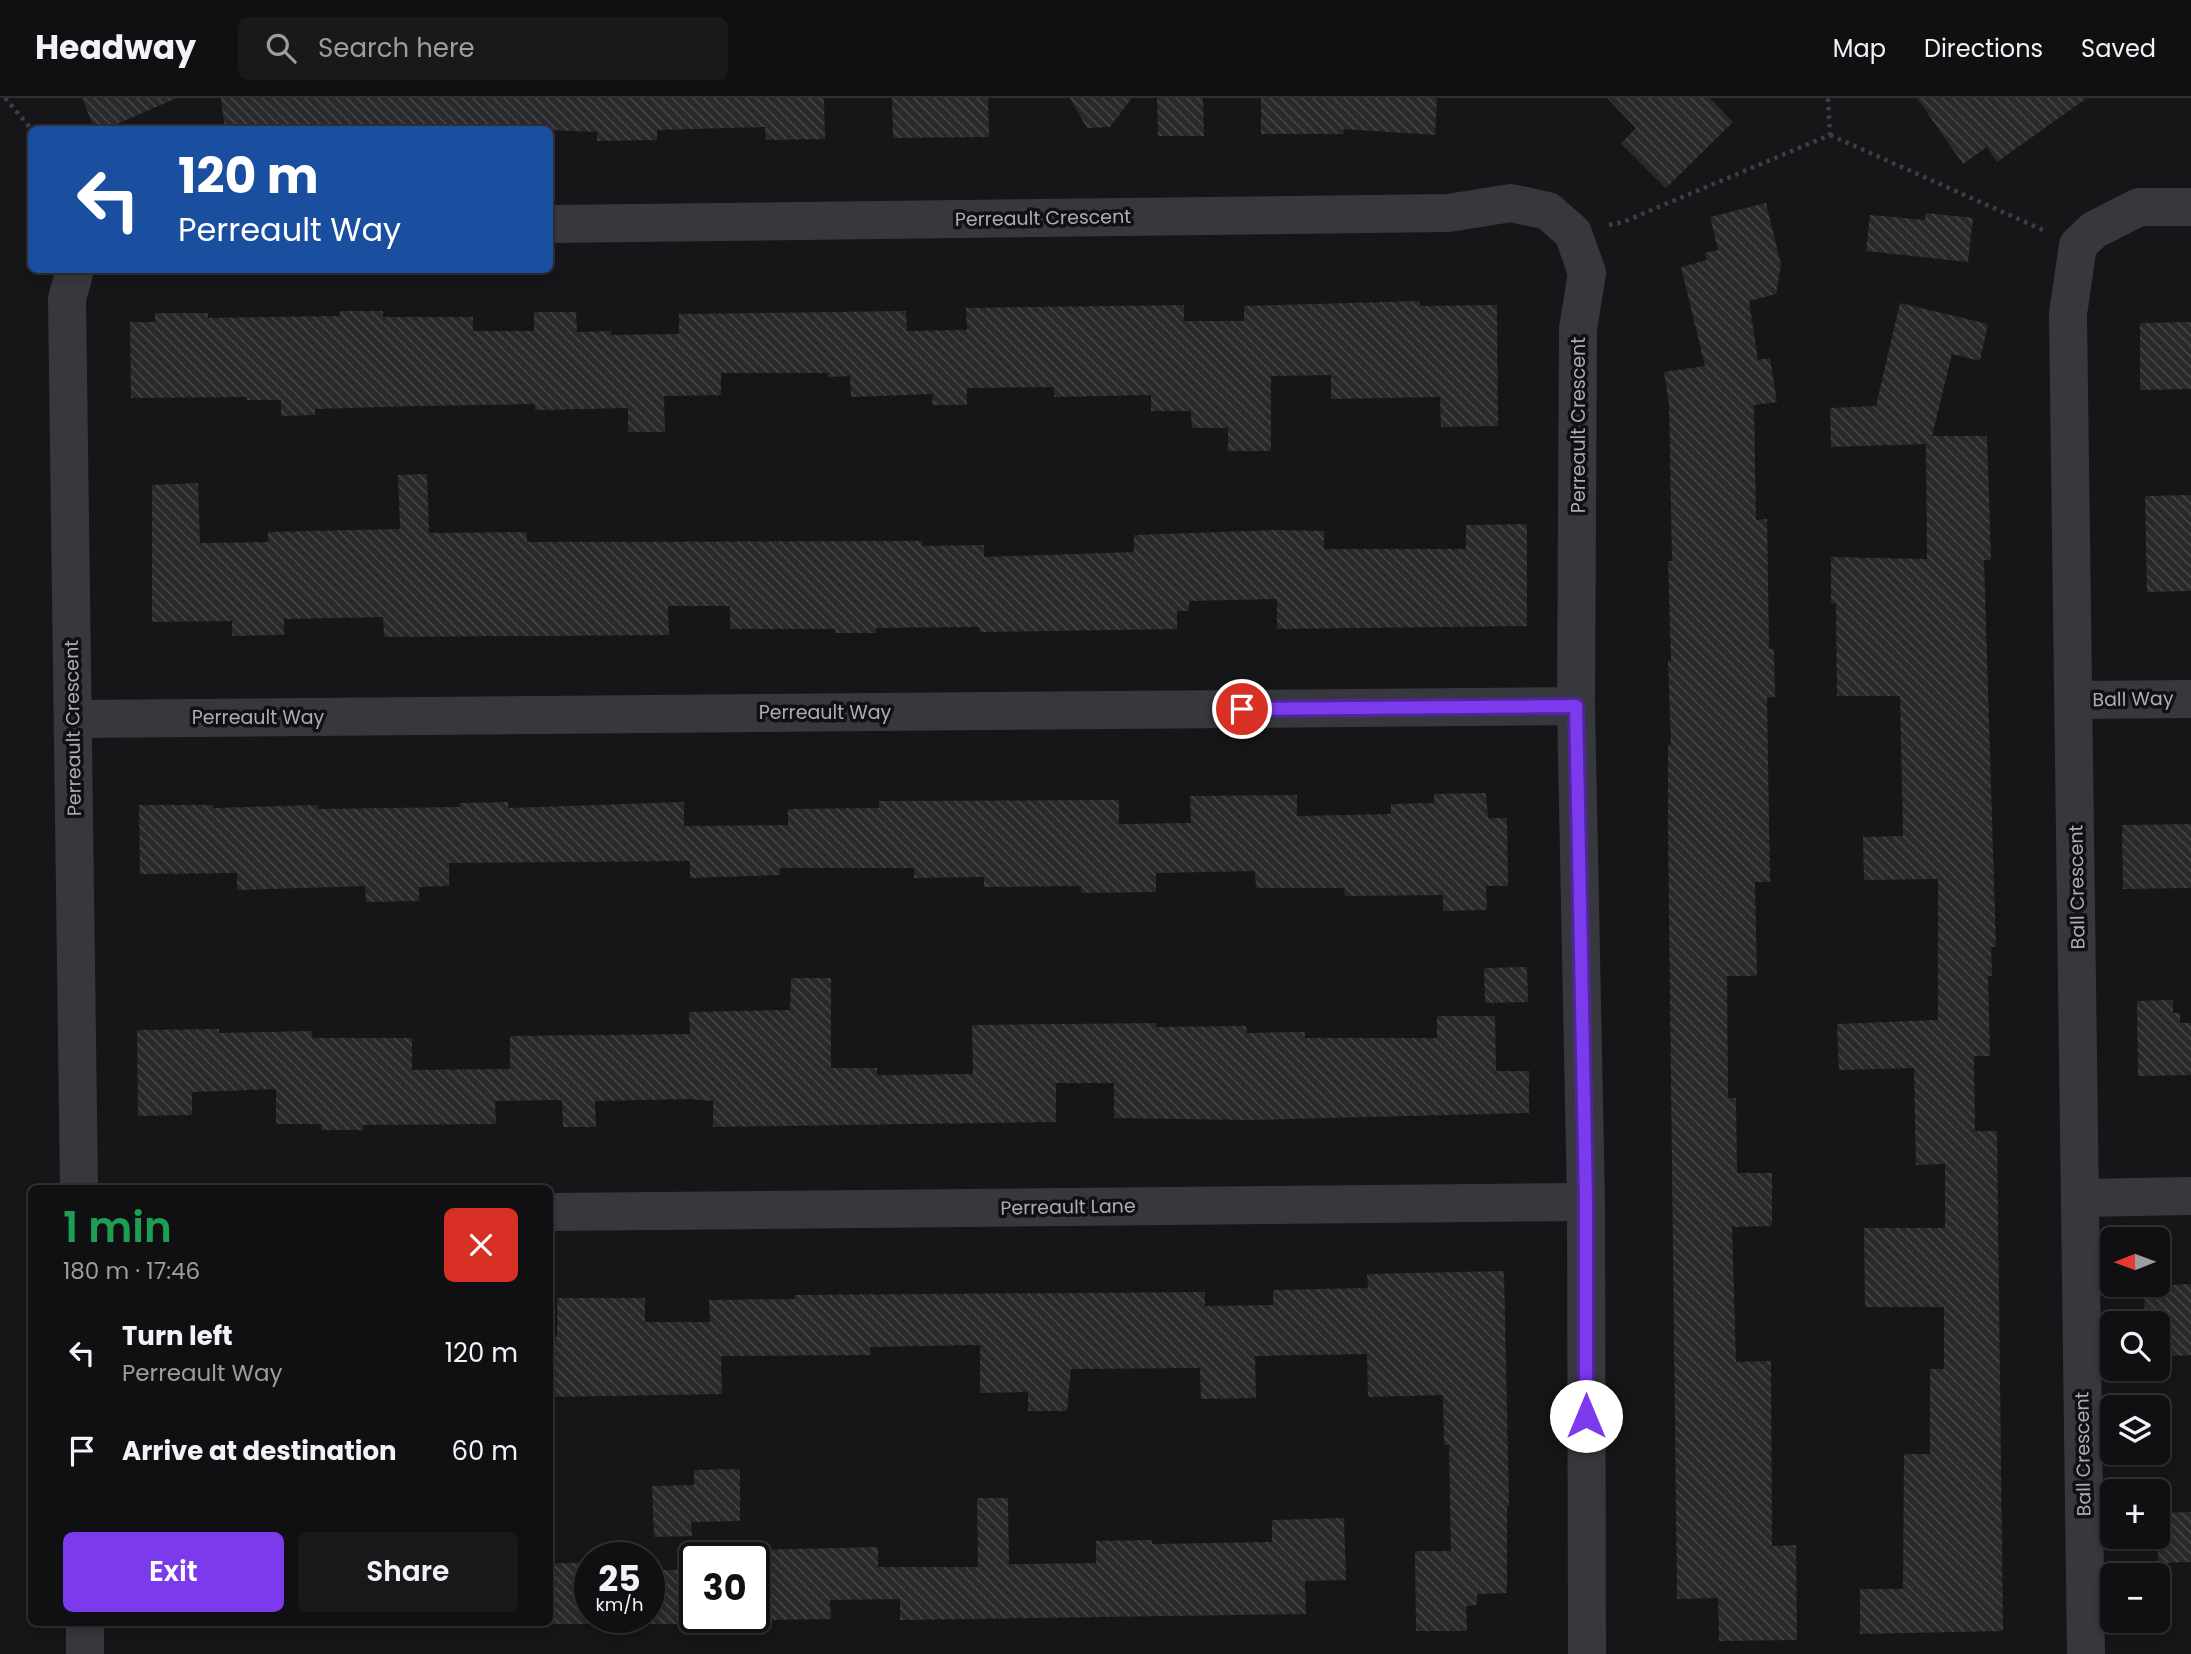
<!DOCTYPE html>
<html lang="en">
<head>
<meta charset="utf-8">
<style>
  body { margin:0; font-family:Poppins,sans-serif; background:#19191b; color:#f1f3f6; height:100vh; display:flex; flex-direction:column; font-size:26px; white-space:nowrap }
  * { box-sizing:border-box; margin:0 }
  p { font-size:23px; color:#9c9d9f }
  .icon { flex:none; width:38px; height:38px; fill:none; stroke:currentColor; stroke-width:2; stroke-linecap:round; stroke-linejoin:round }
  .map { position:relative; flex:1; overflow:hidden }
  .panel { position:absolute; left:28px; top:1087px; width:525px; height:441px; display:flex; flex-direction:column; background:#101012; border-radius:10px; box-shadow:0 4px 10px #0003,0 0 0 2px #303032 }
  .panel>* { flex:none }
  .hud { position:absolute; left:28px; top:28px; width:525px; height:147px; border-radius:10px; box-shadow:0 4px 10px #0003,0 0 0 2px #303032; background:#1a4fa0; color:#fff; overflow:hidden }
  .needle { width:46px; rotate:269deg }
  .controls { position:absolute; left:2100px; top:1129px; display:grid; gap:14px }
  .controls a { display:grid; place-items:center; width:70px; height:70px; border-radius:10px; background:#101012; box-shadow:0 4px 10px #0003,0 0 0 2px #303032; font-size:35px }
  .speed { position:absolute; left:574px; top:1444px; display:flex; gap:14px; font-size:35px; font-weight:700; text-align:center }
  .speed>* { display:grid; place-content:center; width:91px; height:91px; border-radius:50%; background:#101012; box-shadow:0 4px 10px #0003,0 0 0 2px #303032; line-height:1 }
  .speed small { font-size:18px; font-weight:400 }
  .speed .limit { border:4px solid #111; border-radius:10px; background:#fff; color:#111 }
  .pin { position:absolute; display:grid; place-items:center; width:60px; height:60px; color:#fff; margin:-30px; border:4px solid #fff; border-radius:50%; box-shadow:0 2px 7px #0007 }
  .me { position:absolute; width:77px; margin:-38px; rotate:0deg; stroke-linejoin:round; filter:drop-shadow(0 0 5px #0008) }
  .turn { display:flex; align-items:center; gap:24px; height:147px; padding:0 35px; font-size:32px }
  .turn .icon { width:91px; height:91px; stroke-width:2.5 }
  .turn b { display:block; font-size:49px; line-height:60px }
  .round { display:grid; place-items:center; flex:none; width:74px; height:74px; border-radius:10px; background:#19191b }
  .overview { display:flex; align-items:center; justify-content:space-between; height:119px; padding:0 35px }
  h1 { font-size:42px; font-weight:600; line-height:52px; color:#1e9e55 }
  .cta { display:flex; gap:14px; margin-top:auto; padding:14px 35px }
  .cta a { flex:1; height:80px; border-radius:10px; background:#7c3aed; color:#fff; font-size:28px; font-weight:600; line-height:80px; text-align:center }
  .cta a+a { background:#19191b; color:#f1f3f6 }
  ul { padding:0; list-style:none }
  li { display:flex; align-items:center; gap:21px; height:98px; padding:0 35px }
  li div { flex:1 }
  li b { display:block; font-size:26px }
  li em { font-style:normal }
  header { display:flex; align-items:center; gap:42px; box-sizing:border-box; height:98px; padding:0 35px; background:#101012; border-bottom:2px solid #303032 }
  header strong { font-size:33px }
  nav { display:flex; gap:38px; margin-inline-start:auto; font-size:24px }
  .search { width:490px; height:63px; background:#19191b; display:flex; align-items:center; gap:18px; box-sizing:border-box; padding:0 24px; border-radius:10px; color:#9c9d9f; font-size:26px }
  .map>svg:first-child { display:block }
</style>
</head>
<body>
<header>
<strong>Headway</strong>
<div class="search"><svg class="icon" aria-label="search" viewBox="0 0 24 24"><circle cx="10" cy="10" r="6"/><path d="M15 15l6 6"/></svg>Search here</div>
<nav><a>Map</a><a>Directions</a><a>Saved</a></nav>
</header>
<div class="map">
<svg width="2191" height="1556" viewBox="0 0 2191 1556">
  <defs>
    <pattern id="building-back-hatch" width="6" height="6" patternUnits="userSpaceOnUse" patternTransform="scale(1.75)"><rect width="6" height="6" fill="#29292c"/><path d="M-1 5l2 2M0 0l6 6M5-1l2 2" fill="none" stroke="#454548"/></pattern>
  </defs>
  <rect width="100%" height="100%" fill="#161618"/>
  <g fill="url(#building-back-hatch)">
    <polygon points="82,0 177,0 103,32 95,32"/>
    <polygon points="221,0 824,0 825,41 766,42 765,29 657,32 657,42 597,43 597,34 550,32 225,32"/>
    <polygon points="892,0 988,0 989,39 893,40"/>
    <polygon points="1070,0 1132,0 1110,29 1087,30"/>
    <polygon points="1157,0 1203,0 1204,38 1158,38"/>
    <polygon points="1261,0 1437,0 1435,37 1343,31 1344,36 1261,36"/>
    <polygon points="1607,0 1710,0 1733,24 1666,90 1621,45 1636,30"/>
    <polygon points="1917,0 2087,0 1997,64 1987,49 1963,66"/>
    <polygon points="1766,105 1781,167 1776,196 1749,203 1758,262 1770,260 1777,304 1754,307 1756,422 1767,421 1769,551 1774,551 1775,599 1767,600 1770,784 1755,784 1757,878 1727,878 1728,1000 1736,1000 1737,1075 1772,1075 1772,1128 1732,1129 1736,1264 1771,1263 1772,1448 1796,1447 1797,1542 1719,1543 1718,1500 1677,1501 1668,729 1668,647 1671,647 1668,563 1671,563 1668,463 1672,463 1669,306 1664,274 1705,268 1681,169 1707,162 1705,155 1718,152 1710,119"/>
    <polygon points="1926,115 1973,120 1968,164 1866,153 1870,117 1925,122"/>
    <polygon points="1420,203 1420,208 1497,207 1498,328 1441,329 1440,299 1331,301 1331,277 1271,278 1271,353 1228,353 1228,330 1192,330 1191,313 1151,313 1151,297 1054,299 1054,289 967,290 967,307 932,307 933,296 851,299 850,278 828,279 828,275 721,275 721,297 664,298 665,334 628,334 628,310 535,312 535,306 419,308 315,311 315,317 281,318 281,302 247,302 247,299 131,300 130,224 155,224 155,215 208,215 208,220 340,218 340,213 383,213 383,219 473,219 473,233 534,233 534,214 576,214 577,234 611,233 611,237 679,236 679,216 906,213 907,233 967,232 966,210 1184,207 1184,223 1244,223 1244,208"/>
    <polygon points="1900,205 1988,226 1980,263 1952,256 1932,338 1987,338 1991,462 1984,462 1996,849 1991,849 1992,878 1988,878 1990,958 1974,958 1975,1033 1997,1033 2003,1533 1860,1536 1860,1491 1903,1491 1904,1356 1930,1356 1930,1271 1944,1271 1944,1209 1865,1209 1864,1130 1945,1130 1945,1066 1916,1067 1914,970 1839,972 1837,926 1938,922 1938,781 1864,782 1863,739 1903,738 1900,598 1837,598 1836,505 1831,505 1831,459 1927,461 1926,346 1831,349 1830,310 1876,308"/>
    <polygon points="2191,224 2191,291 2140,292 2140,225"/>
    <polygon points="427,376 429,435 527,434 527,444 922,443 922,448 984,447 984,459 1134,454 1134,437 1278,432 1324,433 1324,451 1466,451 1466,427 1527,426 1527,528 1277,531 1277,501 1189,503 1189,513 1177,513 1177,531 980,534 979,529 876,530 876,535 835,535 835,531 730,531 730,508 668,508 669,537 384,539 383,519 284,521 284,537 232,538 232,523 152,524 152,387 198,385 200,445 268,444 268,434 400,431 398,377"/>
    <polygon points="2191,397 2191,493 2147,494 2145,398"/>
    <polygon points="1486,695 1488,720 1507,720 1508,788 1486,788 1487,812 1443,813 1443,797 1345,798 1344,790 1256,790 1255,773 1156,775 1156,794 1081,795 1081,788 984,789 984,779 914,780 914,770 780,770 780,777 690,780 690,763 449,765 449,788 419,789 419,803 366,804 365,788 237,792 237,775 140,776 139,707 213,707 213,710 318,707 318,711 460,709 460,705 508,704 508,710 684,704 684,728 788,727 788,711 879,710 879,703 1119,702 1119,726 1191,725 1190,698 1297,697 1297,718 1391,716 1391,706 1434,705 1434,696"/>
    <polygon points="2191,726 2191,790 2123,791 2122,727"/>
    <polygon points="1527,869 1528,904 1485,905 1484,870"/>
    <polygon points="791,880 831,880 831,970 877,970 877,977 973,976 972,927 1156,925 1156,929 1246,928 1247,935 1305,934 1305,940 1437,940 1437,918 1495,918 1496,973 1529,973 1529,1015 1247,1022 1114,1020 1114,985 1056,985 1056,1024 713,1029 713,1003 690,1001 595,1003 596,1029 563,1029 562,1002 495,1003 496,1026 363,1027 363,1032 321,1032 321,1026 276,1026 276,991 192,994 192,1017 138,1018 137,932 219,931 219,935 312,933 312,940 412,940 412,972 510,971 510,938 690,936 689,914 790,912"/>
    <polygon points="2173,902 2173,915 2180,915 2180,925 2191,925 2191,977 2138,978 2137,903"/>
    <polygon points="1504,1173 1509,1408 1507,1408 1507,1495 1477,1496 1477,1507 1466,1508 1467,1533 1416,1533 1415,1453 1451,1453 1449,1347 1444,1347 1443,1297 1368,1299 1367,1256 1255,1258 1256,1300 1201,1301 1200,1270 1071,1271 1067,1313 1028,1313 1028,1294 980,1295 980,1247 870,1249 871,1257 721,1258 722,1296 550,1299 550,1239 557,1239 557,1200 645,1200 645,1224 710,1224 709,1202 795,1201 795,1197 1205,1194 1205,1208 1273,1207 1273,1192 1368,1190 1367,1176"/>
    <polygon points="2191,1186 2191,1257 2158,1259 2158,1225 2145,1225 2144,1188"/>
    <polygon points="740,1371 740,1423 691,1424 692,1438 654,1439 652,1388 694,1387 694,1372"/>
    <polygon points="977,1400 1008,1400 1009,1466 1096,1465 1096,1443 1152,1442 1152,1446 1272,1444 1272,1422 1344,1420 1346,1482 1305,1483 1306,1516 900,1522 900,1501 830,1502 831,1521 754,1522 754,1452 878,1449 878,1469 978,1469"/>
    <polygon points="2191,1414 2191,1464 2158,1465 2158,1415"/>
    <rect x="550" y="1465" width="40" height="61"/>
    <rect x="649" y="1472" width="31" height="54"/>
  </g>
  <g fill="none" stroke-linecap="round" stroke-linejoin="round">
    <g stroke="#3d3f44" stroke-width="4.5" stroke-dasharray="3.5 5" stroke-linecap="butt">
      <polyline points="5,0 32,32"/>
      <polyline points="1830,37 2043,132"/>
      <polyline points="1609,127 1623,124 1830,37 1828,0"/>
    </g>
    <g stroke="#37383d" stroke-width="38">
      <polyline points="550,126 1448,115 1511,105 1548,113 1573,135 1587,175 1578,231 1576,608 1586,1104 1587,1556"/>
      <polyline points="75,172 67,201 79,1090"/>
      <polyline points="2075,602 2191,601"/>
      <polyline points="73,621 1576,608"/>
      <polyline points="2080,1100 2191,1098"/>
      <polyline points="550,1114 1586,1104"/>
      <polyline points="85,1524 85,1556"/>
      <polyline points="2086,1556 2068,216 2078,147 2094,132 2139,109 2191,109"/>
    </g>
  </g>
  <g fill="none" stroke-linecap="round" stroke-linejoin="round">
    <defs>
      <polyline id="route" points="1242,611 1576,608 1586,1104 1586,1318"/>
    </defs>
    <use href="#route" stroke="#51269a" stroke-width="18"/>
    <use href="#route" stroke="#7c3aed" stroke-width="12"/>
  </g>
  <g text-anchor="middle" dominant-baseline="central" stroke-width="7" stroke-linejoin="round" paint-order="stroke">
    <g font-size="19" fill="#a8adb8" stroke="#111113">
      <text transform="translate(1043 120) rotate(-1)">Perreault Crescent</text>
      <text transform="translate(1578 327) rotate(-90)">Perreault Crescent</text>
      <text transform="translate(2133 601) rotate(-1)">Ball Way</text>
      <text x="825" y="614">Perreault Way</text>
      <text x="258" y="619">Perreault Way</text>
      <text transform="translate(73 630) rotate(-91)">Perreault Crescent</text>
      <text transform="translate(2077 789) rotate(-91)">Ball Crescent</text>
      <text transform="translate(1068 1109) rotate(-1)">Perreault Lane</text>
      <text transform="translate(2083 1356) rotate(-91)">Ball Crescent</text>
    </g>
  </g>
</svg>
<div class="controls">
<a><svg class="needle" viewBox="-14 -14 28 28"><path d="M0-13l5 13h-10z" fill="#e53935"/><path d="M0 13l5-13h-10z" fill="#9c9d9f"/></svg></a>
<a><svg class="icon" aria-label="search" viewBox="0 0 24 24"><circle cx="10" cy="10" r="6"/><path d="M15 15l6 6"/></svg></a>
<a><svg class="icon" aria-label="layers" viewBox="0 0 24 24"><path d="M12 4l9 5-9 5-9-5zM3 14l9 5 9-5"/></svg></a>
<a>+</a>
<a>−</a>
</div>
<div class="speed"><div>25<small>km/h</small></div><div class="limit">30</div></div>
<div class="pin" style="left:1242px;top:611px;background:#d93025"><svg class="icon" aria-label="arrive" viewBox="0 0 24 24"><path d="M6 21V4h12l-3 4 3 4H6"/></svg></div>
<svg class="me" style="left:1586px;top:1318px" viewBox="-20 -20 40 40"><circle r="19" fill="#fff"/><path d="M0-13L10 11 0 6-10 11z" fill="#7c3aed"/></svg>
<div class="hud">
<div class="turn"><svg class="icon" aria-label="left" viewBox="0 0 24 24"><path d="M17 20v-9H6M10 6l-5 5 5 5"/></svg><div><b>120 m</b>Perreault Way</div></div>
</div>
<section class="panel">
<div class="overview"><div><h1>1 min</h1><p>180 m · 17:46</p></div><a class="round" style="background:#d93025;color:#fff"><svg class="icon" aria-label="close" viewBox="0 0 24 24"><path d="M6 6l12 12M18 6L6 18"/></svg></a></div>
<ul>
<li><svg class="icon" aria-label="left" viewBox="0 0 24 24"><path d="M17 20v-9H6M10 6l-5 5 5 5"/></svg><div><b>Turn left</b><p>Perreault Way</p></div><em>120 m</em></li>
<li><svg class="icon" aria-label="arrive" viewBox="0 0 24 24"><path d="M6 21V4h12l-3 4 3 4H6"/></svg><div><b>Arrive at destination</b></div><em>60 m</em></li>
</ul>
<div class="cta"><a>Exit</a><a>Share</a></div>
</section>
</div>
</body>
</html>
